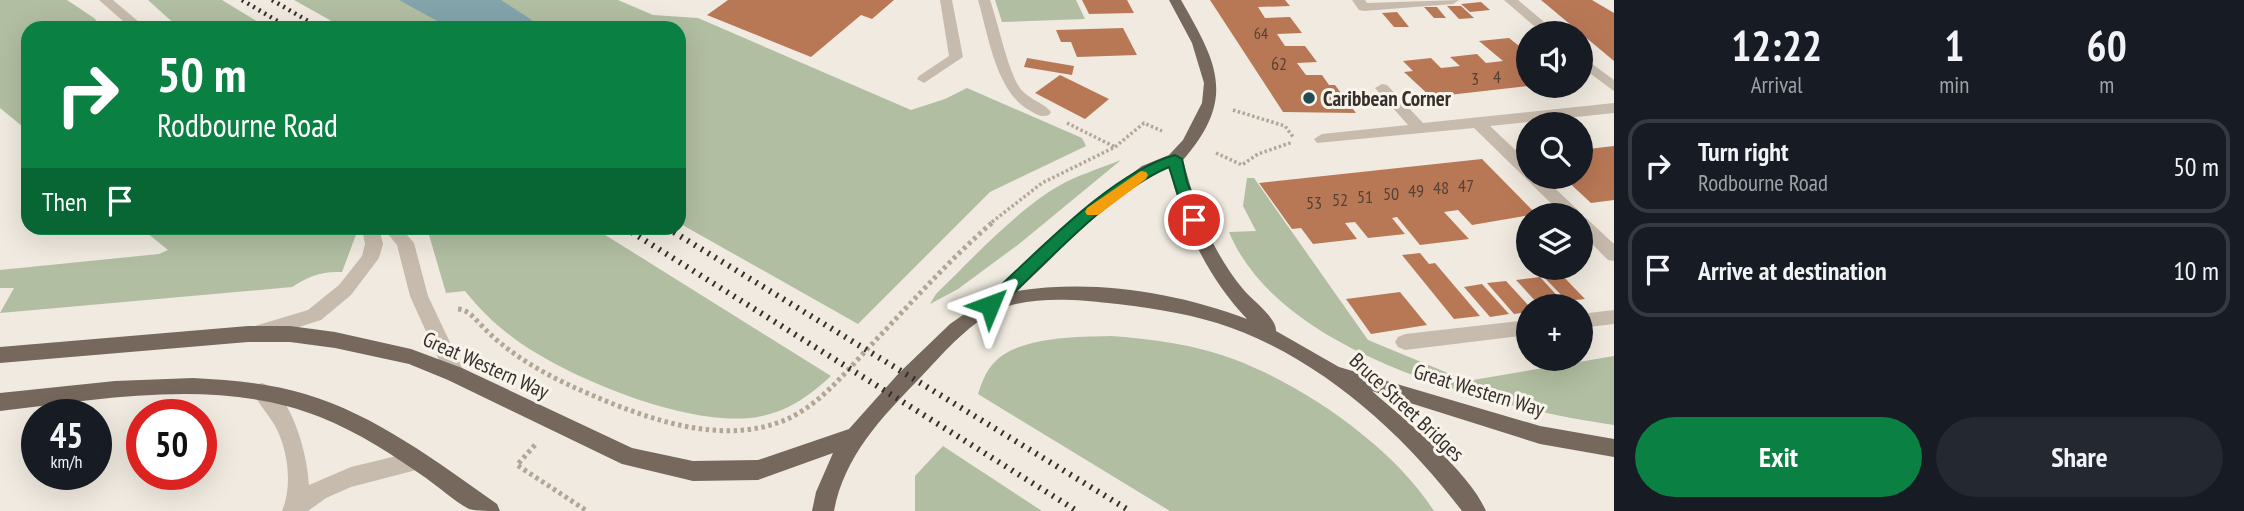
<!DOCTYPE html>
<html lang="en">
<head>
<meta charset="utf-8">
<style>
  body { margin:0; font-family:"PT Sans Narrow",sans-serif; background:#242831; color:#f1f3f6; height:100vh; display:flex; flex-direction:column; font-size:26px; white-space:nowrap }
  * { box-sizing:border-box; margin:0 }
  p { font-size:23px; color:#9ea1a6 }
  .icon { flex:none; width:38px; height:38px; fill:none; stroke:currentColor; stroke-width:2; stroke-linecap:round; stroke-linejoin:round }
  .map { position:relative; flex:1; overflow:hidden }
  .side { display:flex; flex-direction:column; background:#171b24; width:630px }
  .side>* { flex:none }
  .hud { position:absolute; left:21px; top:21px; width:665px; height:214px; border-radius:21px; box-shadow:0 7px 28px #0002; background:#0b8043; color:#fff; overflow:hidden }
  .controls { position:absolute; left:1516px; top:21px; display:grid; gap:14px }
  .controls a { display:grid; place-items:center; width:77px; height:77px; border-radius:50%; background:#171b24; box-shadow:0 7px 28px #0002; font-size:35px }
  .speed { position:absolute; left:21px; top:399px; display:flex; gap:14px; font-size:35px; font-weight:700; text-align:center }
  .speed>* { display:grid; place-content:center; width:91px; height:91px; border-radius:50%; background:#171b24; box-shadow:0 7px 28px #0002; line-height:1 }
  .speed small { font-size:18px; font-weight:400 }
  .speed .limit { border:10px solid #d22; background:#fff; color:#111 }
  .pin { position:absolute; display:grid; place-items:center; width:60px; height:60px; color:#fff; margin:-30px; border:4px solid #fff; border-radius:50%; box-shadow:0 2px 7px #0007 }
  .me { position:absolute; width:77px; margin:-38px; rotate:46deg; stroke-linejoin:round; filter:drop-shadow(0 0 5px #0008) }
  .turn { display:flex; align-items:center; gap:24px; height:147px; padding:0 21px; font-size:32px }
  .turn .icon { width:91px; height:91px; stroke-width:2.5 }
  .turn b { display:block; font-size:49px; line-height:60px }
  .then { display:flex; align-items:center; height:66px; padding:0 21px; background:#0003; gap:14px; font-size:26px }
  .eta { display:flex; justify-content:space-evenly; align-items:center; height:119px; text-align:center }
  .eta b { font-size:42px; font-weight:700; line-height:49px }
  .cta { display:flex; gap:14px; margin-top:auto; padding:14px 21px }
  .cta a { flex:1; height:80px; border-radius:42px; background:#0b8043; color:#fff; font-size:28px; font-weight:700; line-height:80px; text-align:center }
  .cta a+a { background:#242831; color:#f1f3f6 }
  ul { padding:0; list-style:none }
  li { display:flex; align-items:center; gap:21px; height:94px; margin:0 14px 10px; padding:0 7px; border:4px solid #363941; border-radius:21px }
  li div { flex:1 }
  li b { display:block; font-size:26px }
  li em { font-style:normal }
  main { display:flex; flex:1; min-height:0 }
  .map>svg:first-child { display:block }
</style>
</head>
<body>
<main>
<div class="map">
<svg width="1614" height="511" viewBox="0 0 1614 511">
  <rect width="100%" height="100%" fill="#f0eae0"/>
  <g fill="#b1bea1">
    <polygon points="0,0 67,0 94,18 103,28 28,28 28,131 0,108"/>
    <polygon points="148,0 222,0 268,28 179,28"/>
    <polygon points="294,0 618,0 653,15 698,18 911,110 945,99 967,88 1082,138 1086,146 990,192 858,324 679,223 679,28 344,28"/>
    <polygon points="995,0 1076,0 1085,19 1002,22"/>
    <path d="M1121,160L1019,244L958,289L930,304L936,294C970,261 1016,211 1057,187C1077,175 1099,169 1121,160Z"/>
    <path d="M1247,178H1254L1368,340L1467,381L1614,356V425C1494,407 1280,356 1229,232L1256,231L1243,206Z"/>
    <path d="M141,228H357V232L342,272C321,271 309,276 292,287L0,313L14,288H0V270L159,254L168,250Z"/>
    <path d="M427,228H594L831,376C810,395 790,410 762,416C695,431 564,377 511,336C493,323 479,308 465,291L446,293Z"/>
    <path d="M1111,336C1154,339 1196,345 1236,360C1306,387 1393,447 1434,511H1170L978,394C981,385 985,373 992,365C1016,336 1077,337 1111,336Z"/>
    <polygon points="943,446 955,454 1042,511 915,511 915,476"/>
  </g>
  <polygon fill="#82a4aa" points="399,0 501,0 544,28 450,28"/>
  <g fill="#b87856">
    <polygon points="728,0 894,0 872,19 861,15 811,57 707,15"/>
    <polygon points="1082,0 1127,0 1134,13 1089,14"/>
    <polygon points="1210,0 1285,0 1290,6 1258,7 1265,18 1290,17 1302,33 1277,34 1285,46 1305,46 1317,62 1297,63 1306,75 1322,75 1329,85 1335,85 1356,113 1283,112"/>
    <polygon points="1541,0 1592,0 1614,13 1614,61"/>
    <polygon points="1481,2 1490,10 1470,12 1461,4"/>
    <polygon points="1447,6 1461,6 1474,18 1459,19"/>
    <polygon points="1424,7 1437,7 1446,18 1434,18"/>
    <polygon points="1397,12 1409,27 1394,27 1382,13"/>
    <polygon points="1123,28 1137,55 1077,57 1071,42 1061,42 1056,30"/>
    <polygon points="1509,38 1528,53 1528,86 1431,97 1404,72 1413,71 1403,61 1431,58 1441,68 1460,66 1450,57 1477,54 1486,63 1503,61 1479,41"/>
    <polygon points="1027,58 1074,66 1072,75 1024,67"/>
    <polygon points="1060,75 1109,99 1085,119 1035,93"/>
    <polygon points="1614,146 1614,200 1591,203 1563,177 1580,177 1580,150"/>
    <polygon points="1482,159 1536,214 1472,225 1458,210 1444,212 1469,239 1420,245 1397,217 1392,218 1405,234 1368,238 1355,222 1345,223 1357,239 1313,244 1301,228 1292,229 1259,183"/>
    <polygon points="1420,253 1429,264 1435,263 1480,316 1454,319 1402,255"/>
    <polygon points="1556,269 1585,299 1567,301 1538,271"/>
    <polygon points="1540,277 1563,302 1539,305 1516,280"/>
    <polygon points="1506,281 1528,305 1528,312 1514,314 1487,283"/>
    <polygon points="1482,284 1509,314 1490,317 1464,287"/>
    <polygon points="1400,292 1427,325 1371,334 1346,299"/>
  </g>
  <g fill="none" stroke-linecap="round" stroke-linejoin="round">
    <g stroke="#b3a697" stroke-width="3.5" stroke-dasharray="2.5 2.5" stroke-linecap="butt">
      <polyline points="1233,110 1285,126 1293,137"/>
      <polyline points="1067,123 1115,147"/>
      <polyline points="1216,153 1242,165 1258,154 1293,142"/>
      <polyline points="992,222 1042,183 1115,147 1144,123 1162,131"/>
    </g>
    <g stroke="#b3a697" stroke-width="5" stroke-dasharray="3.5 3.5" stroke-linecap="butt">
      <path d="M458,309C469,310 475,319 483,327C507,352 539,371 571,386C632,413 710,446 777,423C817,410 845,372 874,342C913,301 951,258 994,221"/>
      <polyline points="535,445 517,465 587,511"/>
    </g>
    <g fill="#c7bbad" fill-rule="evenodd">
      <polygon points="99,0 113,0 146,28 131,28"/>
      <polygon points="940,0 952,0 963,57 924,83 917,79 919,76 949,56"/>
      <path d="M978,0H990C998,23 1007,66 1018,85C1026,99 1042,101 1051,112L1049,115C1041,118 1036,114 1029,110C996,92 988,34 978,0Z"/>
      <polygon points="1352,0 1365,0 1367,3 1459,0 1453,4 1364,11 1359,10"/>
      <polygon points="1504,0 1518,0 1557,33 1542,33"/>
      <polygon points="1580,55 1614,80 1614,91 1580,66"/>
      <polygon points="1382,84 1387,85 1423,123 1614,103 1614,113 1490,126 1528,162 1528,177 1543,177 1579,211 1581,216 1586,218 1614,244 1614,261 1608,260 1580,232 1580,215 1563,215 1474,128 1317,143 1314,139 1322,134 1408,125 1375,88"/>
      <polygon points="362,228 379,228 383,244 379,258 351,295 321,320 262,339 255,336 253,331 255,326 308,310 339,285 362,256 365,244"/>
      <polygon points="383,228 401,228 414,243 428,296 465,374 462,380 455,382 448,380 410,296 397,245"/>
      <polygon points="1614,310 1614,324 1580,328 1580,314"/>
      <polygon points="1528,320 1528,335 1405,350 1398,347 1395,342 1398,337 1405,334"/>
      <path d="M262,383C292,393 308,456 309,485L351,467L417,451L424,454L428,461L424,468L351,487L326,498L308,511H282C293,486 288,448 274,424C267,413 258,403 252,391L255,385Z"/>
    </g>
    <g fill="#76685d" fill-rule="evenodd">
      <path d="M1169,0H1181C1217,63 1237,98 1183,160C1195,206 1212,252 1243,289C1252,300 1277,318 1276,331L1339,367L1540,426L1614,439V457L1540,444L1372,391C1405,420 1469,471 1486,511H1462C1402,431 1314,353 1217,323C1181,312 1145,307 1108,303C1075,299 1029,296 998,310C966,325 942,355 918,380C881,418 844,457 834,511H812L816,492L833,453L758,480L693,481L622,464L448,380L409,364L335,348L290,342H248L0,363V347L248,326H290L335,332L411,349L462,368L632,448L693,461L758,460L849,429L899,373L950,324L983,301L1090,204L1142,166L1169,155L1183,140L1202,103L1204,83L1192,43ZM1169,167C1182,223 1207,277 1247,319C1175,292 1093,279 1017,291C1062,250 1113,191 1169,167Z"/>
      <path d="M193,378C231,380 268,383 305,394C376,415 437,462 497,504L500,511C491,511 477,511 469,509C454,501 440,488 426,478C393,455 358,432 320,417C219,377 104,399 0,411V393L115,381Z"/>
    </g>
    <g stroke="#362f2b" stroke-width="4.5" stroke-dasharray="2 4.5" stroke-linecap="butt">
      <polyline points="242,0 289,28"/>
      <polyline points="272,0 320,28"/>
    </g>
    <g stroke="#362f2b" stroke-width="6" stroke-dasharray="2 6" stroke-linecap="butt">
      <polyline points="625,228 1077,511"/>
      <polyline points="667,228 1130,511"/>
    </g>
  </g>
  <path fill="#0b8043" stroke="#07532c" stroke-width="2" d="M1175,155L1182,159L1187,182L1202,220L1199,224L1194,225L1186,220L1169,167C1110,192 1044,265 996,310H984L982,305L984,301C1035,255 1110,173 1175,155Z"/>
  <polygon fill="#f59e0b" points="1141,171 1146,172 1148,175 1146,179 1098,215 1087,215 1085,212 1087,208"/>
  <circle fill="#254b53" stroke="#f8f4ec" stroke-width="2.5" cx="1309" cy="98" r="7"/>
  <g text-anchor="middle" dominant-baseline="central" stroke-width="6" stroke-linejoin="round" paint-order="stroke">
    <g font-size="16" fill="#564136">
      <text x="1261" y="33">64</text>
    </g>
    <g font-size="18" fill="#564136">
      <text x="1279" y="63">62</text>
      <text x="1497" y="76">4</text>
      <text x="1475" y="78">3</text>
      <text x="1466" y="185">47</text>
      <text x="1441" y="187">48</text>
      <text x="1416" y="190">49</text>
      <text x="1391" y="193">50</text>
      <text x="1365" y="196">51</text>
      <text x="1340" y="199">52</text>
      <text x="1314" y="202">53</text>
    </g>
    <g font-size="21" font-weight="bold" fill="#362f2b" stroke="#f8f4ec" text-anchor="start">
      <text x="1323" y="98">Caribbean Corner</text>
    </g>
    <g font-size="21" fill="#362f2b" stroke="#f8f4ec">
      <text transform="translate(486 365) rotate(24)">Great Western Way</text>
      <text transform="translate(1479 390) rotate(17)">Great Western Way</text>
      <text transform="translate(1407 407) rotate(43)">Bruce Street Bridges</text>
    </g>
  </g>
</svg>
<div class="controls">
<a><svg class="icon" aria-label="sound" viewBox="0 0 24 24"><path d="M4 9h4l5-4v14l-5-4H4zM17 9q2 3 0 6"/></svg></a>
<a><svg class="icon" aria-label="search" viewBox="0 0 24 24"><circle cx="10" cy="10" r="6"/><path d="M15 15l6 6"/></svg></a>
<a><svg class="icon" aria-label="layers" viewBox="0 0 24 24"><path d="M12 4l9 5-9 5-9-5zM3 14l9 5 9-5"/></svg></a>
<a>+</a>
</div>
<div class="speed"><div>45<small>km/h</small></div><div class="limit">50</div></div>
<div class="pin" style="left:1194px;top:220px;background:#d93025"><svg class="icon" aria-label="arrive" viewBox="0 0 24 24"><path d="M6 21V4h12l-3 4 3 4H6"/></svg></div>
<svg class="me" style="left:990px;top:305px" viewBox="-20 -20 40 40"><path d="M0-17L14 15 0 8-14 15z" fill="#0b8043" stroke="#fff" stroke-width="4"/></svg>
<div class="hud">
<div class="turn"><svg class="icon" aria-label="right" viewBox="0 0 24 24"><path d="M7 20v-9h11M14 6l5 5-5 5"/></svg><div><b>50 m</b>Rodbourne Road</div></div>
<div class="then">Then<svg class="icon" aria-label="arrive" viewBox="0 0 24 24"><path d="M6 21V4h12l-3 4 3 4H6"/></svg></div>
</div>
</div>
<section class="side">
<div class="eta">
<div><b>12:22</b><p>Arrival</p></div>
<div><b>1</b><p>min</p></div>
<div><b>60</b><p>m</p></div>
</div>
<ul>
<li><svg class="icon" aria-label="right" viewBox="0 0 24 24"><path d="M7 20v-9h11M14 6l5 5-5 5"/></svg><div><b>Turn right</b><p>Rodbourne Road</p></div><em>50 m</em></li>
<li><svg class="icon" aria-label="arrive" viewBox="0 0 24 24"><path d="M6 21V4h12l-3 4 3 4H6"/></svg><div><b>Arrive at destination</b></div><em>10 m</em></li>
</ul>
<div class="cta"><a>Exit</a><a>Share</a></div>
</section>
</main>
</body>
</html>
